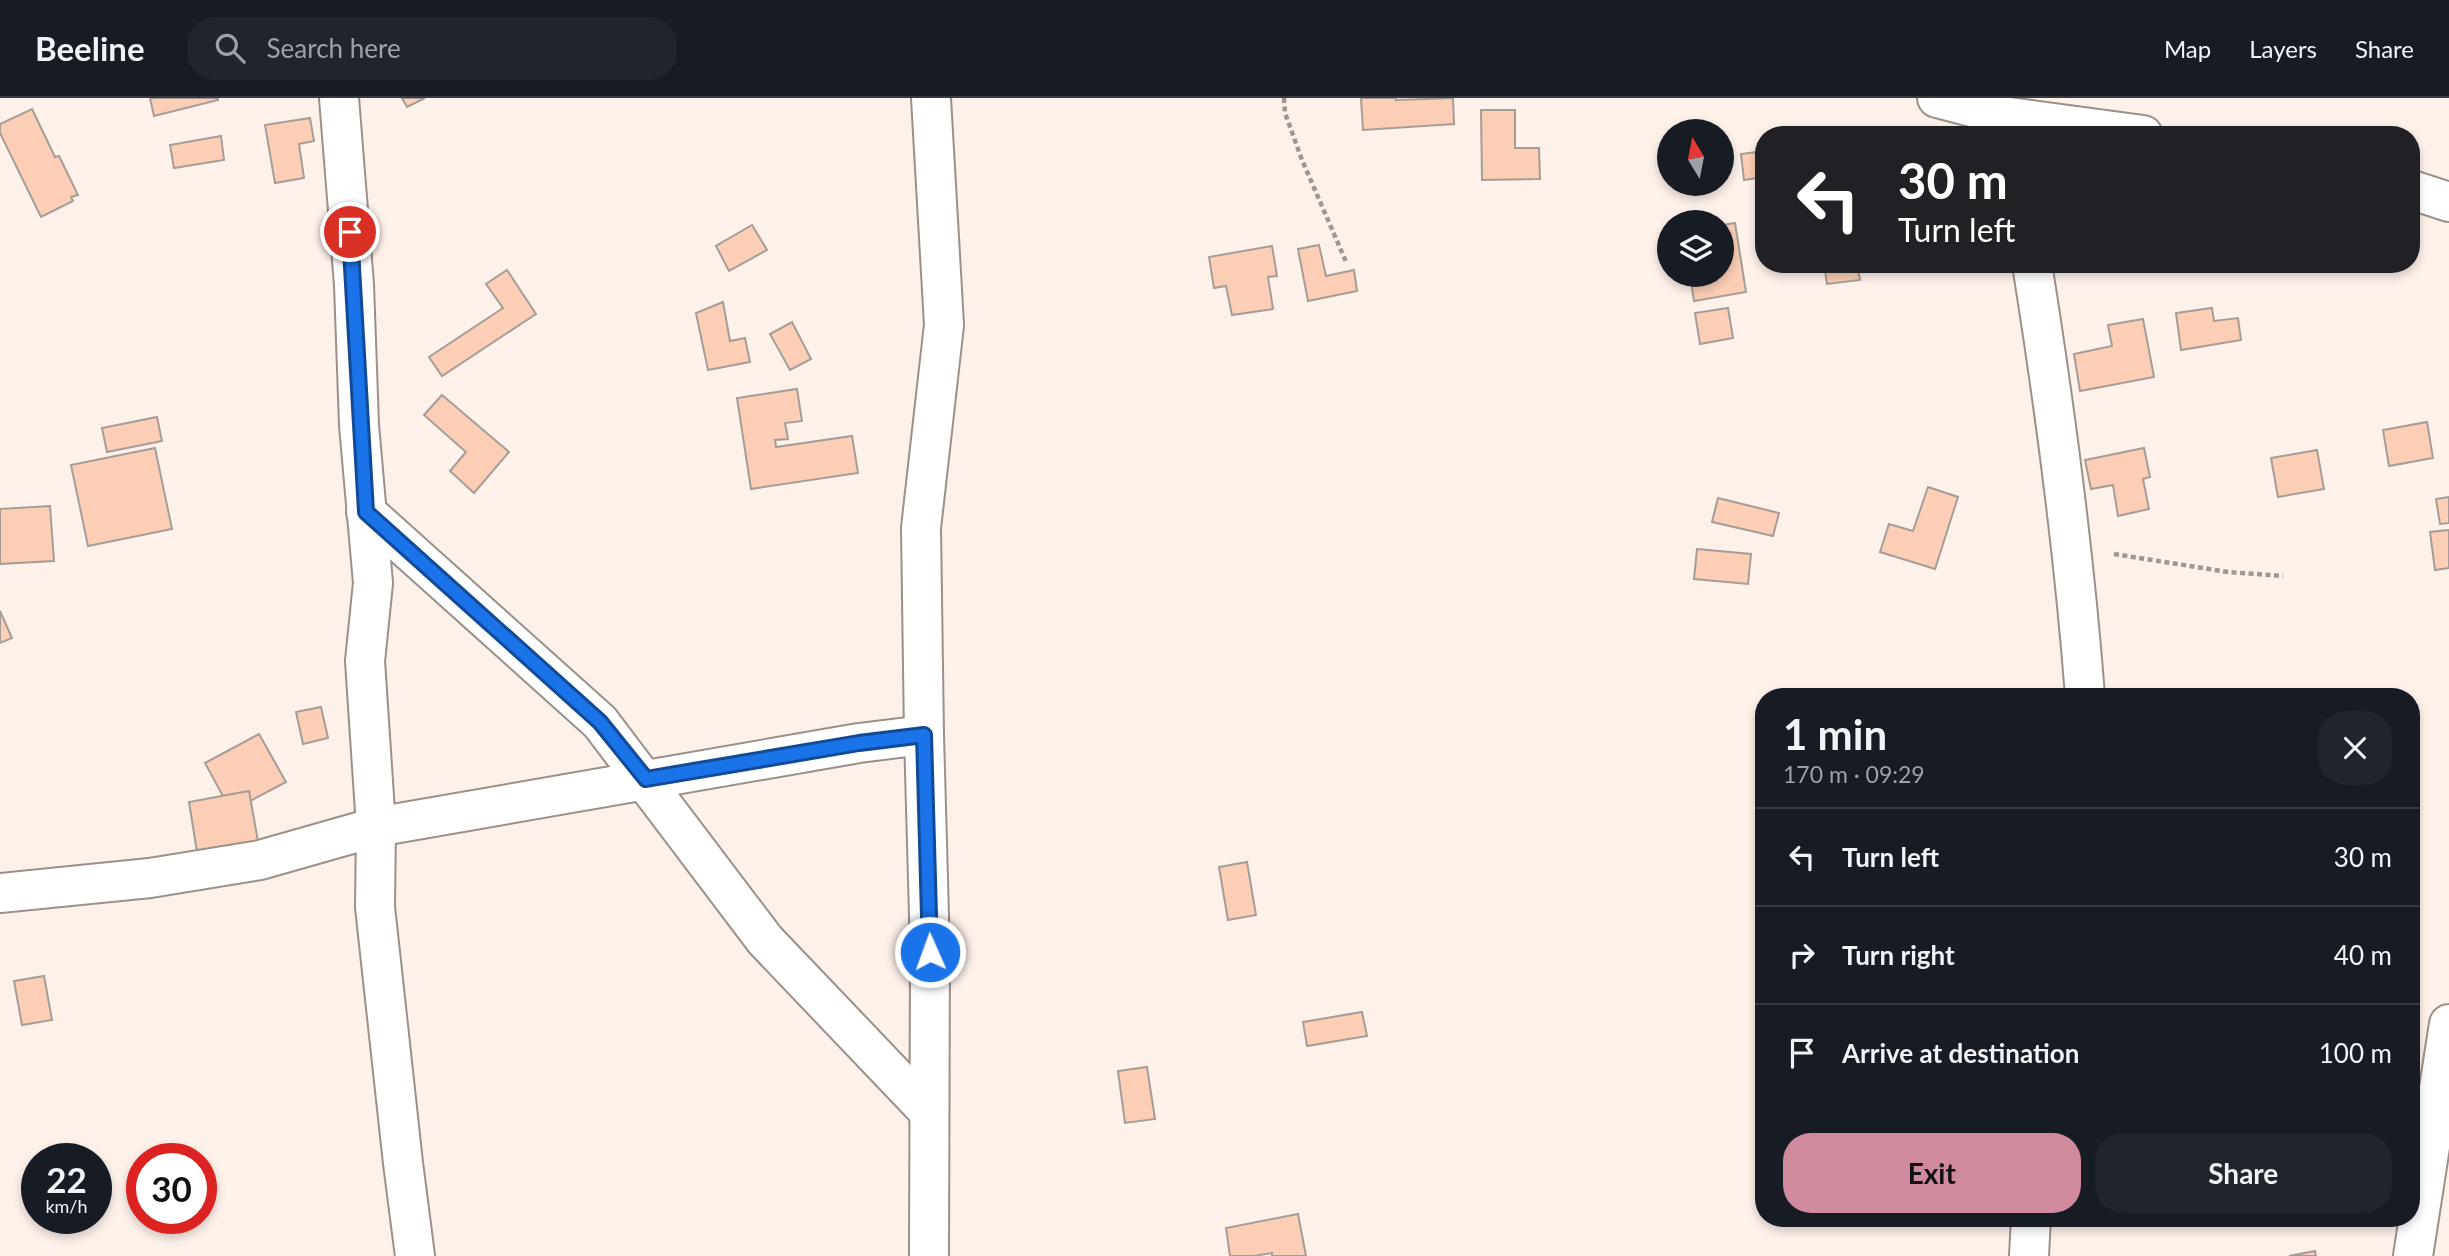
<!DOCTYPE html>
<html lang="en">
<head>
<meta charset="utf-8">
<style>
  body { margin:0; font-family:Lato,sans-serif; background:#20242c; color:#f1f3f6; height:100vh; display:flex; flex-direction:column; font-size:26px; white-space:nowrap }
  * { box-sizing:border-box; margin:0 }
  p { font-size:23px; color:#9ea1a6 }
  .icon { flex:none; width:38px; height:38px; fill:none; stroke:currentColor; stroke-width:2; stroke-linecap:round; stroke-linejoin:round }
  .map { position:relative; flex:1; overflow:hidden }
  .drawer { position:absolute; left:1755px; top:590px; width:665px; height:539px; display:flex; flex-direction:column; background:#171b24; border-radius:28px; box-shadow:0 4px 10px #0003 }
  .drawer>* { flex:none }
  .guide { position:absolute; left:1755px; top:28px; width:665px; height:147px; border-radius:28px; box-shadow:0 4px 10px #0003; background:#202124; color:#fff; overflow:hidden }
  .needle { width:46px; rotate:350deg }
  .controls { position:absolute; left:1657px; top:21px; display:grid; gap:14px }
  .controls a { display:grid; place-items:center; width:77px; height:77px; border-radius:50%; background:#171b24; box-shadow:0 4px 10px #0003; font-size:35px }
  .speed { position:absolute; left:21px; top:1045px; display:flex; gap:14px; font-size:35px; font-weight:700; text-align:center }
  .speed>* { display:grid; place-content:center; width:91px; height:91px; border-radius:50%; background:#171b24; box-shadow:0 4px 10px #0003; line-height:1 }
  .speed small { font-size:18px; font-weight:400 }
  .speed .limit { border:10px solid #d22; background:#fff; color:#111 }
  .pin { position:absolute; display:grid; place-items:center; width:60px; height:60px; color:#fff; margin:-30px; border:4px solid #fff; border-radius:50%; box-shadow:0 2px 7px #0007 }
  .me { position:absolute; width:77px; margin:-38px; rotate:358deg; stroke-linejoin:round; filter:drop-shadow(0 0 5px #0008) }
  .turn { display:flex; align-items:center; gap:24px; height:147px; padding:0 28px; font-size:32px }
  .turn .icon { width:91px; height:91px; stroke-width:2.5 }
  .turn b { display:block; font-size:49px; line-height:60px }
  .round { display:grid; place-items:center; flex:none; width:74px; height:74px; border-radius:28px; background:#20242c }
  .headline { display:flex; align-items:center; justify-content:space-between; height:119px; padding:0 28px }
  h1 { font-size:42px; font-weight:700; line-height:52px }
  .button { display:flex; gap:14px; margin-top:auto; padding:14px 28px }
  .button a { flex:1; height:80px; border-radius:28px; background:#cf8a9e; color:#111; font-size:28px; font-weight:700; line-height:80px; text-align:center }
  .button a+a { background:#20242c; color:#f1f3f6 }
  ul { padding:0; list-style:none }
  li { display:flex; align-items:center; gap:21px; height:98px; padding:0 28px; border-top:2px solid #363941 }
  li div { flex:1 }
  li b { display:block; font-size:26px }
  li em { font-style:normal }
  header { display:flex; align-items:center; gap:42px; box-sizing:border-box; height:98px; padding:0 35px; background:#171b24; border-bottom:2px solid #363941 }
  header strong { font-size:33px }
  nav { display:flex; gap:38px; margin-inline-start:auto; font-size:24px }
  .search { width:490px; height:63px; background:#20242c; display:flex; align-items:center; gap:18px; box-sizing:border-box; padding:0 24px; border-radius:28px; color:#9ea1a6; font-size:26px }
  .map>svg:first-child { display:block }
</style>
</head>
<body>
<header>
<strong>Beeline</strong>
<div class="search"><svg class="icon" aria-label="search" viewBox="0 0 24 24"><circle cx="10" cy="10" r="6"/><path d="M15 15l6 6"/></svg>Search here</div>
<nav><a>Map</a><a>Layers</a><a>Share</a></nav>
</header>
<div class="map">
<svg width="2449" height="1158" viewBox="0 0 2449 1158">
  <rect width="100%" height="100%" fill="#fdf1ea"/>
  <g fill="#fbceb5" stroke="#a79c96" stroke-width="2">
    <polygon points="150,0 218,0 218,2 154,18"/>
    <polygon points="402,0 425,0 407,9"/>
    <polygon points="1361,0 1396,0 1396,2 1453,0 1454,26 1363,32"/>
    <polygon points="32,11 55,59 59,58 78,97 71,99 73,103 41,119 0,35 0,26"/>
    <polygon points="1481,12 1515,12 1515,50 1539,50 1540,81 1482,82"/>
    <polygon points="310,20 314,43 299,46 304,80 275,85 265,27"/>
    <polygon points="221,38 224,62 174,70 170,47"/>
    <polygon points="1764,53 1764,79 1744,82 1741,56"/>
    <polygon points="1735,125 1746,194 1694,203 1690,177 1722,177 1722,127"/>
    <polygon points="752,127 767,152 729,173 716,148"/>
    <polygon points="1319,147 1326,178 1354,172 1357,193 1308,203 1298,151"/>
    <polygon points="1272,148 1277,178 1268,179 1273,211 1232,217 1226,188 1214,190 1209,159"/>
    <polygon points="1824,166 1857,166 1860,182 1827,186"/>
    <polygon points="507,172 536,216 442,278 429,259 503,210 486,186"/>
    <polygon points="723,204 730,243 745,240 750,264 708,272 696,215"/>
    <polygon points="1728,210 1733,240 1700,246 1695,215"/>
    <polygon points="2212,210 2214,223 2238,220 2241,242 2181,252 2176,215"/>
    <polygon points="2143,221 2154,279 2080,293 2074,256 2112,248 2108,227"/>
    <polygon points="792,224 811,261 790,272 770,236"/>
    <polygon points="797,291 802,323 785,325 788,341 775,342 776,349 852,338 858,375 751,391 737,300"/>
    <polygon points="442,297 509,354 474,395 450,373 466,354 424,317"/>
    <polygon points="157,319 162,343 107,354 102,330"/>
    <polygon points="2427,324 2433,360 2389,368 2383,332"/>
    <polygon points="155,350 172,431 88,448 71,367"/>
    <polygon points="2144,350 2150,379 2143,381 2149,411 2118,418 2113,387 2091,391 2085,362"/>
    <polygon points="2317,352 2324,391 2278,399 2271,360"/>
    <polygon points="1928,389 1958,399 1935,471 1880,454 1889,426 1913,433"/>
    <polygon points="2449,399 2449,425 2440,426 2436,401"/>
    <polygon points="1718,400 1779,415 1773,438 1712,424"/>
    <polygon points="50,408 54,463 0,466 0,411"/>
    <polygon points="2449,432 2449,470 2435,472 2430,434"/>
    <polygon points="1697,451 1751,456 1748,486 1694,481"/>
    <polygon points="0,513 12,540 0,545"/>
    <polygon points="321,609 328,640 303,646 296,614"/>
    <polygon points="259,636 286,684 231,713 205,665"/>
    <polygon points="249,693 259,749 198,760 189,704"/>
    <polygon points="1247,764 1256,817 1228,822 1219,769"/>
    <polygon points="44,878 52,922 22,927 14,883"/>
    <polygon points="1362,914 1367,938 1307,948 1303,924"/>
    <polygon points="1147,969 1155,1021 1125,1025 1118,973"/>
    <polygon points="1298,1116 1306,1158 1272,1158 1272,1155 1254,1158 1230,1158 1226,1130"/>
    <polygon points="2315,1153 2316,1158 2289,1158"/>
  </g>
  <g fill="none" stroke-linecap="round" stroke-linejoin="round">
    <defs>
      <g id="minor">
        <polyline points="339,0 354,187 359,327 373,485 365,563 376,729 375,809 403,1065 415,1158"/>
        <polyline points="1937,0 2009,19 2143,37"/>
        <polyline points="2412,92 2449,104"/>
        <path d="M2032,166C2055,310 2074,453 2085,598"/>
        <polyline points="366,414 600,624 765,842 929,1014"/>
        <polyline points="0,795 150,780 260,762 376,729 859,645 924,637"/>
        <polyline points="929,1158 930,854 924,637 921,430 944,227 931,0"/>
        <polyline points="2029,1158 2031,1120"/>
        <polyline points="2413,1158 2449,926"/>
      </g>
    </defs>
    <use href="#minor" stroke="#9b908a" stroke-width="42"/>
    <g stroke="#9f9691" stroke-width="4.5" stroke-dasharray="5 3.5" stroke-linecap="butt">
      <polyline points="1284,0 1285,15 1302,62 1347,166"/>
      <polyline points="2114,456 2228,474 2283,478"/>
    </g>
    <use href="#minor" stroke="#fff" stroke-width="38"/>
  </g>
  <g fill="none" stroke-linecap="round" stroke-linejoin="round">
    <defs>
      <polyline id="route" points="350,134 366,414 600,624 646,681 859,645 924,637 930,854"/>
    </defs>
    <use href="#route" stroke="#114b97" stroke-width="18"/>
    <use href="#route" stroke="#1a73e8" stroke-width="12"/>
  </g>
</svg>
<div class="controls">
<a><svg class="needle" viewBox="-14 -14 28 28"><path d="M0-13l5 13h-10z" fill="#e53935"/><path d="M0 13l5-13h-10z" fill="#9ea1a6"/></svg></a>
<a><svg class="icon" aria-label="layers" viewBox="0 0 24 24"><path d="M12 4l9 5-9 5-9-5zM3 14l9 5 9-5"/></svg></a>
</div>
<div class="speed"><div>22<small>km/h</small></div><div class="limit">30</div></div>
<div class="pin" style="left:350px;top:134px;background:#d93025"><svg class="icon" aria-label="arrive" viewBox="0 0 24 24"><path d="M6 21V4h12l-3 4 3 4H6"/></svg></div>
<svg class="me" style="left:930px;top:854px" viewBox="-20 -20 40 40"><circle r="17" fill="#1a73e8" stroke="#fff" stroke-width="3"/><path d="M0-11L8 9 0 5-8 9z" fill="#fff"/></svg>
<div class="guide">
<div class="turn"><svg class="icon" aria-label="left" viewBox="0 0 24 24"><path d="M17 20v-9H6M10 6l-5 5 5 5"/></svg><div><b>30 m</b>Turn left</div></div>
</div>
<section class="drawer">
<div class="headline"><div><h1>1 min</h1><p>170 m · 09:29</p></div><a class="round"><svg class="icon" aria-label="close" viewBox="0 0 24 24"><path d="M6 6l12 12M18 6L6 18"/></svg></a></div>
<ul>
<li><svg class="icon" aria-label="left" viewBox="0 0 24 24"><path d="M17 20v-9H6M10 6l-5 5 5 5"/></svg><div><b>Turn left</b></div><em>30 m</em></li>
<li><svg class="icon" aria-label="right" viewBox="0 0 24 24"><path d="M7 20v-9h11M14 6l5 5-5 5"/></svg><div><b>Turn right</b></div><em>40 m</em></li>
<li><svg class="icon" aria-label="arrive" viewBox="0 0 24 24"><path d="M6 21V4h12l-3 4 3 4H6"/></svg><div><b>Arrive at destination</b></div><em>100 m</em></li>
</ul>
<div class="button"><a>Exit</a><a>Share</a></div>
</section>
</div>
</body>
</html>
